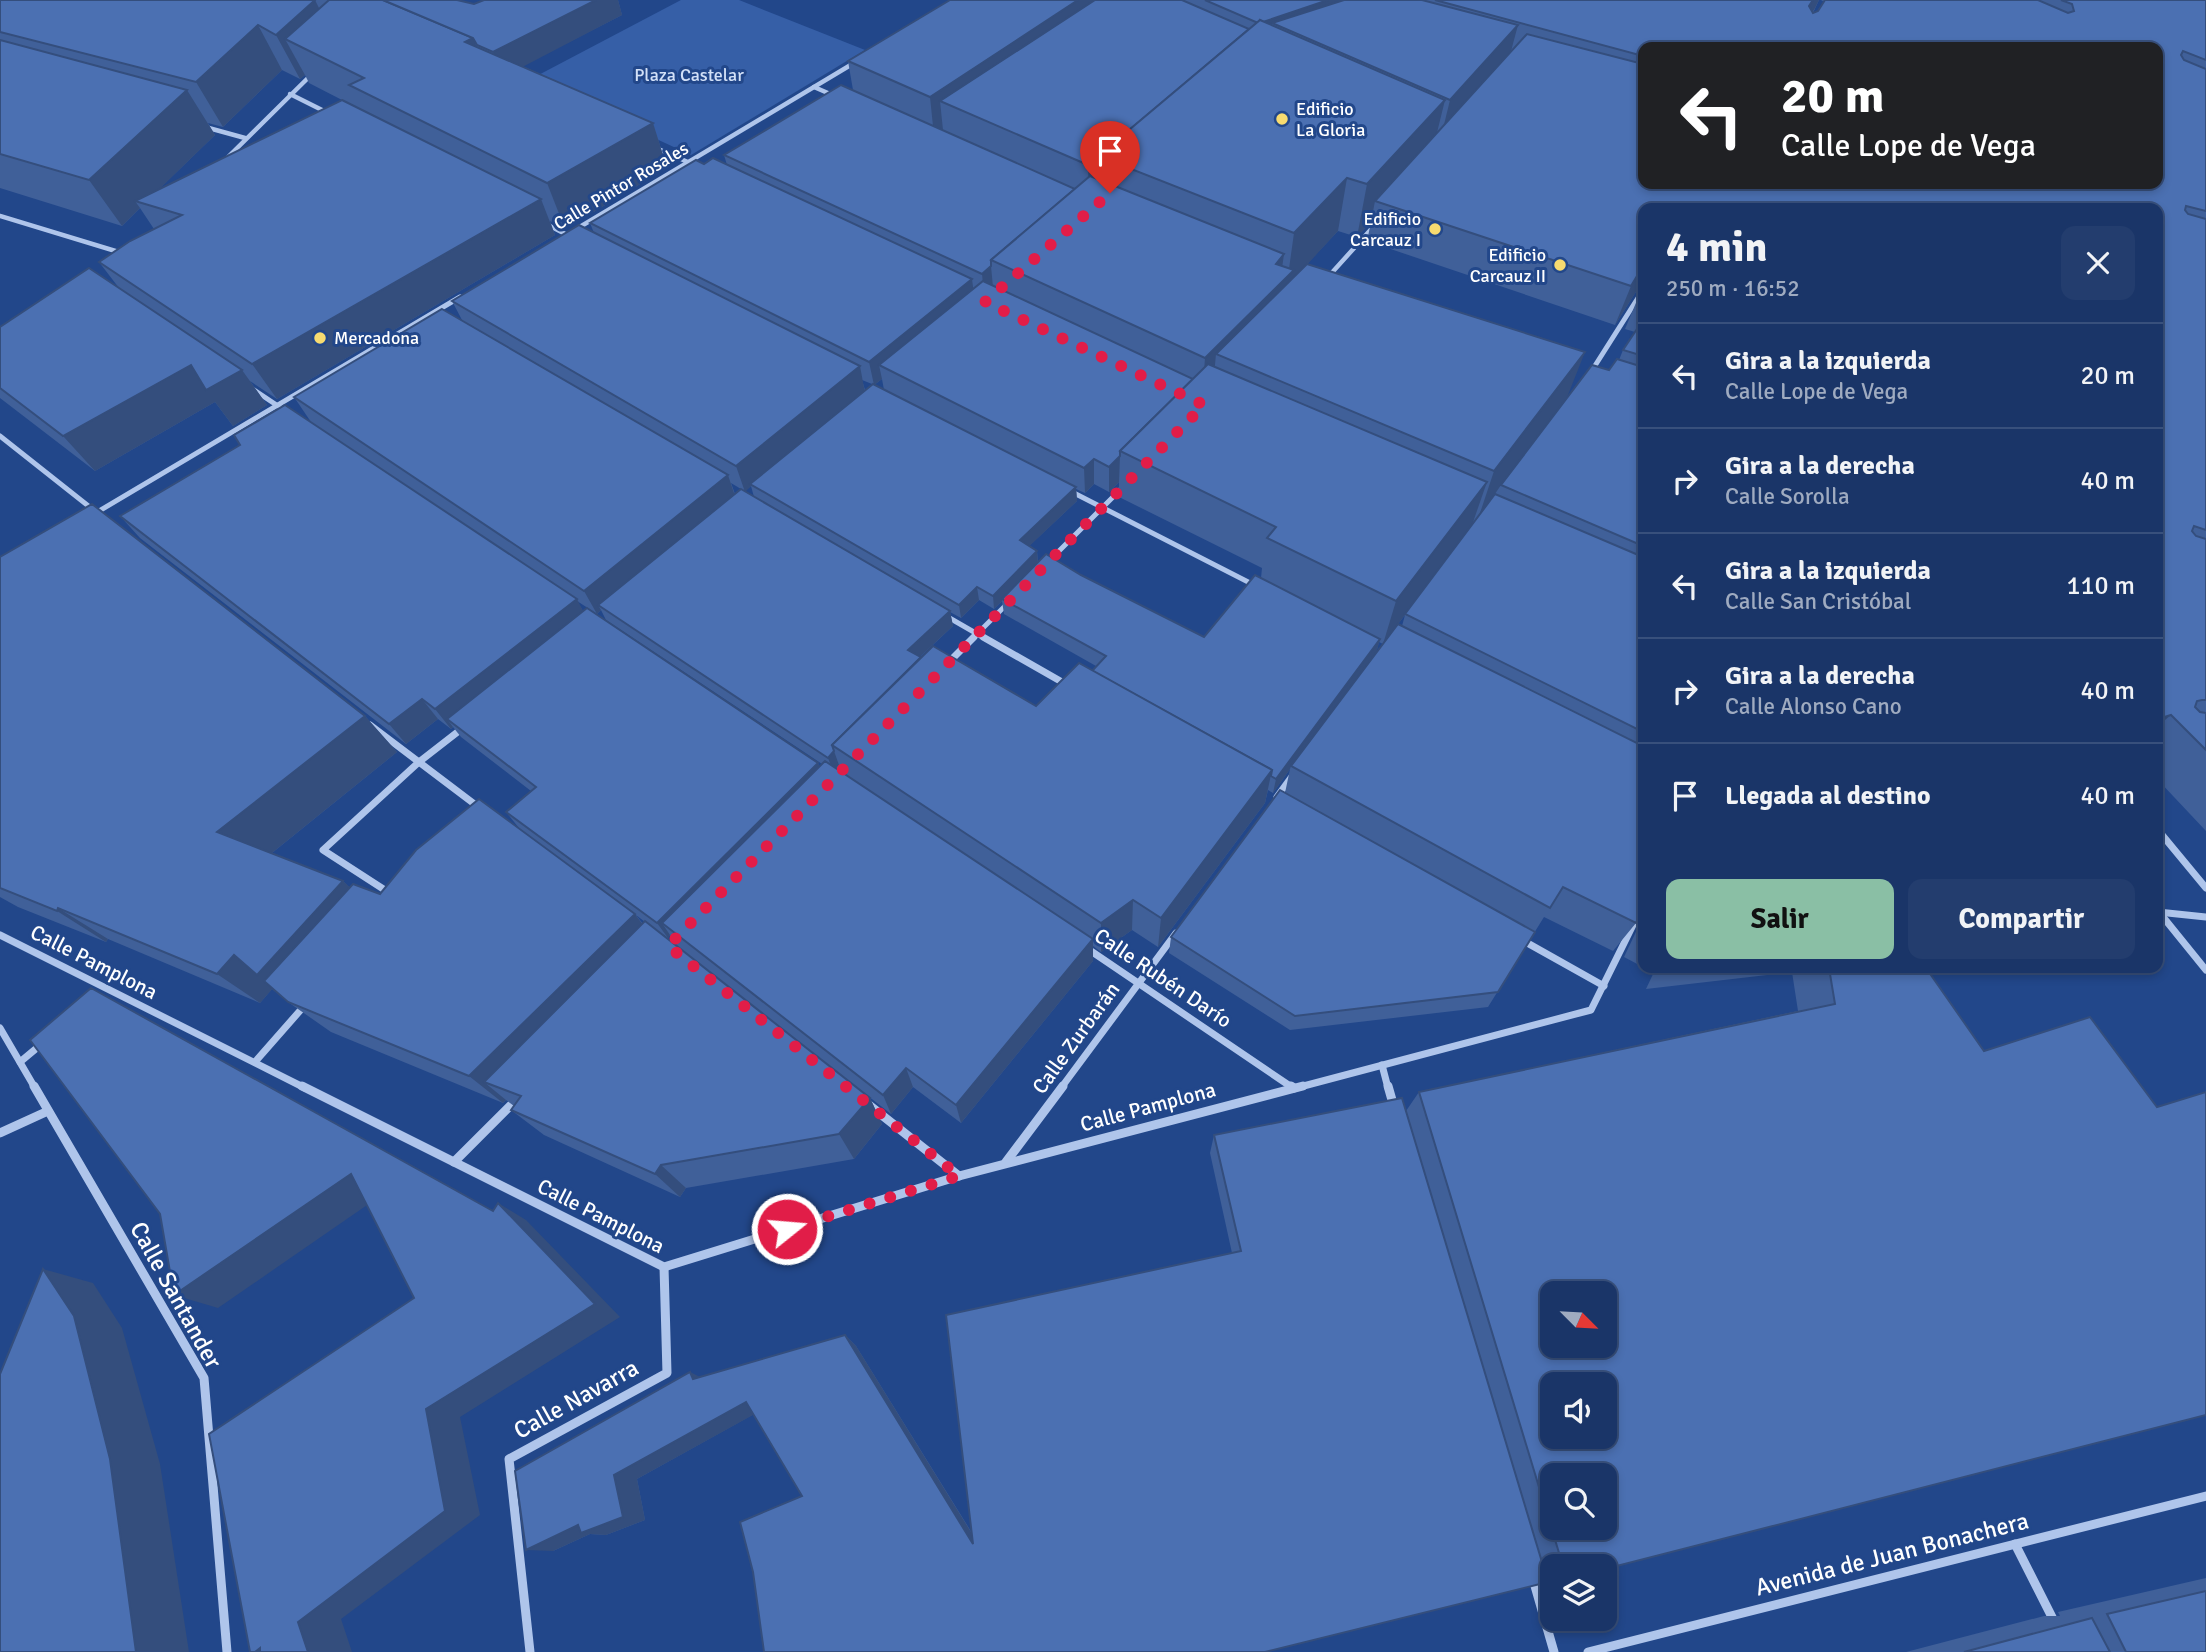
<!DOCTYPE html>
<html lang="es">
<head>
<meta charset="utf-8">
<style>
  body { margin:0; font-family:Signika,sans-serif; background:#233d6e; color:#f1f3f6; height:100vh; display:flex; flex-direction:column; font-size:26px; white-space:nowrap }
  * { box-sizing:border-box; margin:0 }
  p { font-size:23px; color:#9fabc0 }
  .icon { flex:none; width:38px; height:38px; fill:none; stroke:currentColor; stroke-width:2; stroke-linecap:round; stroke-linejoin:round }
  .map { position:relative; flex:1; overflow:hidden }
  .details { position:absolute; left:1638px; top:203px; width:525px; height:770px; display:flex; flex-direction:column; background:#1a3568; border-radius:14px; box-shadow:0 4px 10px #0003,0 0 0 2px #38507c }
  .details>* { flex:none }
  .hud { position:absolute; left:1638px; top:42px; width:525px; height:147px; border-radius:14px; box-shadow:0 4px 10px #0003,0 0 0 2px #38507c; background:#202124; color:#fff; overflow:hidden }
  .needle { width:46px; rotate:114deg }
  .buttons { position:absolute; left:1540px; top:1281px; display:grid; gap:14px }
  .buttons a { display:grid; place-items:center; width:77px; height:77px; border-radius:14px; background:#1a3568; box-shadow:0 4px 10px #0003,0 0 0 2px #38507c; font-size:35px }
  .pin { position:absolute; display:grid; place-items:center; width:60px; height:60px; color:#fff; margin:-72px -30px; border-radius:50% 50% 50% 0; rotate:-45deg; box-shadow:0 0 7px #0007 }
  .pin .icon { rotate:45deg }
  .me { position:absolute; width:77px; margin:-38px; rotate:73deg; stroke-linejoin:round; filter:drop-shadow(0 0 5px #0008) }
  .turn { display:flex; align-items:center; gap:24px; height:147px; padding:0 28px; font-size:32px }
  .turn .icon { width:91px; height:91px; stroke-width:2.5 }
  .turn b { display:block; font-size:49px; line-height:60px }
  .round { display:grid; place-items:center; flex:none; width:74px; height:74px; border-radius:14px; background:#233d6e }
  .head { display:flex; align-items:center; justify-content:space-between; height:119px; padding:0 28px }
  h1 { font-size:42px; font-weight:700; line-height:52px }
  .primary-button { display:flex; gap:14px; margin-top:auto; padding:14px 28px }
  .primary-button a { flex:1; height:80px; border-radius:14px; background:#8abfa5; color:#111; font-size:28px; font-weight:700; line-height:80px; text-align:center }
  .primary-button a+a { background:#233d6e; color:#f1f3f6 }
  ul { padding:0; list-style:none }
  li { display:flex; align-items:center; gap:21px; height:105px; padding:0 28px; border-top:2px solid #38507c }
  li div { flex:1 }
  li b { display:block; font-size:26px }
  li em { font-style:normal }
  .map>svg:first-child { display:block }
</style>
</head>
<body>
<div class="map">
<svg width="2206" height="1652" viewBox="0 0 2206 1652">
  <rect width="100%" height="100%" fill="#22478a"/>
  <polygon fill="#365fa7" points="681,0 739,0 865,50 691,155 529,80"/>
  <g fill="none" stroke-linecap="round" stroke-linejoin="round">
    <g stroke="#afc5eb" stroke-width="4.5">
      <polyline points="814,87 837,97"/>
      <polyline points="290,94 330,114"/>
      <polyline points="205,127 245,138"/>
      <polyline points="656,148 699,167"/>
      <polyline points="224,161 312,74"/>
      <polyline points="0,216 122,253"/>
      <polyline points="546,224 573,238"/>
      <polyline points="573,231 854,63"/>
      <polyline points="1328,277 1374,226"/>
    </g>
    <g stroke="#afc5eb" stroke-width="5">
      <polyline points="1591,372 1643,290"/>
      <polyline points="251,388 287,412"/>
      <polyline points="0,436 96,512"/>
      <polyline points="1070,491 1256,586"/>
      <polyline points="94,514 460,297"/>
      <polyline points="1046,564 1124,486"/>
      <polyline points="946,616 986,639"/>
      <polyline points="972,639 1008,603"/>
    </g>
    <g stroke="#afc5eb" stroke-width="7">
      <polyline points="983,637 1069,686"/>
      <polyline points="947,664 974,637"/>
      <polyline points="370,725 481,809"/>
      <polyline points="1277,797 1293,775"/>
      <polyline points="2158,830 2206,888"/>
      <polyline points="391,894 323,850 419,762 464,727"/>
      <polyline points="2158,912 2206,917"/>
      <polyline points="2159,912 2206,970"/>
      <polyline points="0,935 305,1088"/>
      <polyline points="1522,940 1604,986"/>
      <polyline points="1085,947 1293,1088"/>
      <polyline points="0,1028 35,1088"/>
      <polyline points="20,1062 44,1042"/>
      <polyline points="255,1062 305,1005"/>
      <polyline points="1382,1065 1388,1088"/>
      <polyline points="1061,1088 1176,933"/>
      <polyline points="1296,1088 1591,1010 1634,923"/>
    </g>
    <g stroke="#afc5eb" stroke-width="9">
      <polyline points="34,1086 204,1378 227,1652"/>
      <polyline points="302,1086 664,1267 959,1176 1303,1086"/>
      <polyline points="1291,1086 1294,1088"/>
      <polyline points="1388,1086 1394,1107"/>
      <polyline points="869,1105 959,1176"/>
      <polyline points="0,1133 48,1111"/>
      <polyline points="454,1162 518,1098"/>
      <polyline points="1006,1162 1063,1086"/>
      <polyline points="2015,1544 2056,1625"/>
      <polyline points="1533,1579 1554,1652"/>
      <polyline points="530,1652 509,1459 667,1373 664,1267"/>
      <polyline points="1588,1652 2206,1496"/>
    </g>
  </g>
  <g fill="#406099" fill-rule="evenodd">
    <path d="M0,0H457L474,4L484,0H618L622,15L522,66L653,123L667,168L565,229L550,221L555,235L277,399L250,381L267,405L233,426L215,402L95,471L0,398V327L119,288L99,262L154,229L140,208L122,226L0,188ZM282,70L300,79L305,75L309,83L342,100L159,189L215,135L208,123L223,127Z"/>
    <path d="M950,0H1819L1813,13L1818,11L1824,2L1821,0H2206V831L2158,780V208H1643L1639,287L1615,325L1367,241L1371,222L1357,237L1338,231L1305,266L1566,399L1609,370L1619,360L1623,350L1635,332L1625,329L1643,286V908L1636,923L1613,951L1544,917L1488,1007L1290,1030L1169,953L1171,937L1285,793L1290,769L1273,793L1268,790L1265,803L1158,947L1132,930L1101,952L1093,946V961L961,1123L913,1087L891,1114L677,946L670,935L668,938L654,928L870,1098L882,1124L854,1159L686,1188L680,1197L544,1135L511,1110L514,1106L506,1100L503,1103L331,1032L288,1002L272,989L260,1003L108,939L106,942L18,907L0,897V557L365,716L397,752L272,853L343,881L349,887L380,894L519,828L506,812L531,791L461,737L453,727L451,729L438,719L406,744L140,538L120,516L311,422L294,397L462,320L452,301L594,233L590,223L704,164L727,165L724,155L853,90L848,61ZM1643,47H2158V184H1643ZM882,379L884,390L874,385ZM862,380L872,384L865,390ZM1119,482V497L1262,568L1261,578L1204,637L1081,575L1038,563L1037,551L1029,546L1077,501L1076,489L1085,493L1094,484L1109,492ZM731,483L741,489L735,494ZM751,486L754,497L745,491ZM979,600L994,609L1002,601L1004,614L1096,666L1092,671L1036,706L920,657L953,626L950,612L961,618ZM577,601L597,614L601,610L606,620L822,764L819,767L818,763L583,611ZM1405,615L1402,626L1398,624ZM1379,642L1383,644L1376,653ZM636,915L645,922L643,924Z"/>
    <polygon points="1643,917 1643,967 1624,957"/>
    <polygon points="1645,968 1926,968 1605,1566 1552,1566 1552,1578 1546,1578 1265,1652 802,1496 754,1414 637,1479 645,1520 606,1535 590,1534 553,1551 700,1377 845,1335 856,1346 972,1533 1232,1253 1210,1153 1214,1135 1406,1111 1419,1092 1798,1011 1792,972 1646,989 1654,972"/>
    <polygon points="2206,1578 2206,1652 1906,1652 2044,1616 2060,1616 2058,1612"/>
  </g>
  <g fill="#344e7d">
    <polygon points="315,0 337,44 285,39 305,75 300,79 276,35"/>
    <polygon points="596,0 618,0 622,15 503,77 493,52"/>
    <polygon points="1078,0 1119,0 940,101 943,130 934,136 930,97"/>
    <polygon points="1328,0 1343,0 1272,23 1269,57 1259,23"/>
    <polygon points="1813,0 1819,0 1815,8 1792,44 1809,6"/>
    <polygon points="258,25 282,70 223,127 196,82"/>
    <polygon points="1518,25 1506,70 1439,145 1450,100"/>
    <polygon points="473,38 492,82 465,42"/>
    <polygon points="187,90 215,135 144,204 135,201 140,208 122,226 89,180"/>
    <polygon points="1445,100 1432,153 1375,201 1371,222 1357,237 1367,184"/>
    <polygon points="653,123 667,168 565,229 547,183"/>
    <polygon points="1098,157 1099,197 1089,205 1088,165"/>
    <polygon points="1347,178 1338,231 1293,280 1216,354 1213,386 1202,398 1205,358 1276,264 1284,254 1280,283 1288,276 1294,233"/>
    <polygon points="541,199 555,235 277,399 252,364"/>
    <polygon points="991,266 993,287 984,295 982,274"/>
    <polygon points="1643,266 1643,285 1639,287 1615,325 1631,286"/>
    <polygon points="972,279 975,302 879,365 882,379 874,385 869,362"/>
    <polygon points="1585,352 1566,400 1501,485 1478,519 1494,471"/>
    <polygon points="191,365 242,370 267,405 233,426 215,402 95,471 63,436"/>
    <polygon points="860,366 865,393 750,484 751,486 745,492 736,466"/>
    <polygon points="1120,456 1119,482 1109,492 1109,467"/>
    <polygon points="1094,459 1094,484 1085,493 1084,468"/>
    <polygon points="728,475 736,499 598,605 601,610 597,614 584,591"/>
    <polygon points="1487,482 1471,528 1383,644 1396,601"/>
    <polygon points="1076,487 1077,501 1021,554 1020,540"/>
    <polygon points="1037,551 1038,564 1002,599 1002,601 994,609 993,596"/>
    <polygon points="977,587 979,600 961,618 959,605"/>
    <polygon points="577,599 588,621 447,719 453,727 451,729 435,709"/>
    <polygon points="950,611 953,626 911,665 908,650"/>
    <polygon points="1380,639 1376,654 1291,766 1290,769 1273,793 1276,779"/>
    <polygon points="422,699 438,719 406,744 389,724"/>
    <polygon points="2171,715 2158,726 2158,719"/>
    <polygon points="365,716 397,752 257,865 217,832"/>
    <polygon points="834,751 839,765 833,771 828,758"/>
    <polygon points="818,763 824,780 662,923 670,935 668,938 657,923"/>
    <polygon points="1272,770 1265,803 1158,947 1161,918"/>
    <polygon points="343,881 378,913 274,987 260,1003 217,974 234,955"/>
    <polygon points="1133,900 1132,930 1101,952 1101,923"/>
    <polygon points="58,908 108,939 106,942 57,911"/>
    <polygon points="635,914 659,947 484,1082 506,1100 503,1103 469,1076"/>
    <polygon points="1093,939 1093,961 961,1123 956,1105"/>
    <polygon points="906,1068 913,1087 891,1114 883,1095"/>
    <polygon points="870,1098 882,1124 854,1159 839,1134"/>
    <polygon points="661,1165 686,1188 680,1197 655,1174"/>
    <polygon points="351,1174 386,1192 218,1308 174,1295"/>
    <polygon points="498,1203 526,1220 620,1317 460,1417 480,1515 341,1619 352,1652 255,1652 298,1622 426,1409"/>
    <polygon points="43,1269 93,1283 122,1328 160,1464 189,1652 136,1652"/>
    <polygon points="845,1335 856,1346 979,1545 973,1544"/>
    <polygon points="690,1372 708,1381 693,1379"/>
    <polygon points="746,1402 762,1410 637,1479 645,1520 606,1535 590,1534 553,1551 526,1550 614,1475"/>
  </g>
  <g fill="#4b70b2" stroke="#344e7d" stroke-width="2" fill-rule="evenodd">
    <polygon points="0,0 315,0 276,35 258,25 196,82 0,32"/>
    <polygon points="329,0 383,0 473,38 465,42 653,123 547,183 349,85 364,78 285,39"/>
    <polygon points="383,0 457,0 474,4 484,0 596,0 493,52 477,45 473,38"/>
    <polygon points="950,0 1078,0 930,97 848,61"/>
    <polygon points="1095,0 1182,0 1249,29 1088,165 940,101"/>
    <polygon points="1205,0 1328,0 1263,22 1260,20 1258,23"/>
    <polygon points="1344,0 1422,0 1518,25 1450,100 1272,23"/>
    <polygon points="1435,0 1813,0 1809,6 1813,13 1818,11 1825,0 2038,0 2068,13 2074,11 2072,4 2061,0 2206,0 2206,60 2183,51 2181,55 2184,60 2206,69 2206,211 2186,206 2185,210 2188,214 2206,219 2206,530 2194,526 2192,531 2196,536 2206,539 2206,700 2202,700 2197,701 2195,707 2200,712 2206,713 2206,750 2171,715 2158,719 2158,208 1643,208 1643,266 1631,286 1375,201 1527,34 1643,64 1643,184 2158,184 2158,47 1643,47 1643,56"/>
    <polygon points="1260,20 1445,100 1367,184 1347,178 1294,233 1098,156"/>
    <polygon points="0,40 187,90 89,180 0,154"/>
    <polygon points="841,85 1075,189 991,260 991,266 982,274 724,155"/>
    <polygon points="342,100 541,199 252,364 99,262 130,241 182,215 135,201"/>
    <polygon points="713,158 972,279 869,362 590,223 696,160 704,164"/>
    <polygon points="1090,176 1284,254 1276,264 1294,270 1205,358 991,260"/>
    <polygon points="579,225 860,366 736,466 452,301"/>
    <polygon points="1307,264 1585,352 1494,471 1216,354"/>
    <polygon points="89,268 242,370 206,390 191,365 63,436 0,388 0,327"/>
    <polygon points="983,281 1193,379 1120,451 1120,456 1109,467 1094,459 1084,468 879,365"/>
    <polygon points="442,309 728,475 584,591 294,397"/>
    <polygon points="1643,320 1643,356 1623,350"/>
    <polygon points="1617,359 1643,367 1643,546 1501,485 1592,365 1609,370"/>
    <polygon points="1208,364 1487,482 1396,601 1267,538 1276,527 1120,451"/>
    <polygon points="873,384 1076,487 1020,540 1037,551 993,596 977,587 959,605 750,484"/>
    <polygon points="285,405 577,599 435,709 422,699 389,724 120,516 240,445 234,435"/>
    <polygon points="741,489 950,611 908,650 921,657 832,745 834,751 828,758 598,605"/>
    <polygon points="1495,494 1643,557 1643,732 1405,614"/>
    <polygon points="92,504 365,716 217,832 343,881 257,975 234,955 217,974 58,908 57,911 0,888 0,557"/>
    <polygon points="1046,554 1081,575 1204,637 1255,575 1380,639 1276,779 1271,776 1272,770 1092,671 1106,656 1002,599"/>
    <polygon points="587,608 818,763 657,923 506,812 536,787 447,719"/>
    <polygon points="1398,624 1643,746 1643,908 1636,923 1563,887 1550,908 1291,766"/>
    <polygon points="933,646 1036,706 1079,663 1272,770 1161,918 1133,900 1101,923 832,745"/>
    <polygon points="825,761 1093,939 956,1105 906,1068 883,1095 662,923"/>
    <polygon points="1280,790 1535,932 1498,992 1295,1016 1171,937"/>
    <polygon points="479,799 635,914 469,1076 288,1002 264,981 353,884 380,894 416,850"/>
    <polygon points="645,921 870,1098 839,1134 661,1165 655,1174 511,1110 521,1096 484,1082"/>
    <path d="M1829,968H1926L1984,1051L2090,1017L2157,1107L2206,1092V1415L1605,1569V1566H1563L1419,1092L1835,1004ZM1552,1293H1605V1346H1552ZM1552,1384H1605V1437H1552ZM1552,1475H1605V1528H1552Z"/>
    <polygon points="91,988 493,1211 498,1203 595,1304 426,1409 445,1511 298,1622 308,1652 260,1652 260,1648 255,1652 250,1652 209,1434 414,1298 351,1174 174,1295 160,1214 30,1040"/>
    <polygon points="1402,1098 1548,1582 1265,1652 764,1652 753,1572 740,1522 802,1496 746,1402 614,1475 623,1517 581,1533 578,1525 526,1550 515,1471 690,1372 693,1379 845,1335 973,1544 946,1315 1241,1251 1214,1135"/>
    <polygon points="43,1269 74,1316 110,1459 136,1652 0,1652 0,1374"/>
    <polygon points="2206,1591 2206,1652 2126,1652 2107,1614"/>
    <polygon points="2092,1618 2110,1652 1964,1652"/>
  </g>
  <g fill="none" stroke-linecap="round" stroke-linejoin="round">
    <polyline stroke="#e11d48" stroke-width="12" stroke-dasharray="0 21.6" points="787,1229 959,1176 668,946 1204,405 985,302 1110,193"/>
  </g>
  <g fill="#f7db70" stroke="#22478a" stroke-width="2.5">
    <circle cx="1282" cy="119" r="7"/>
    <circle cx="1435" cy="229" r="7"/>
    <circle cx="1560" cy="265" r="7"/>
    <circle cx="320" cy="338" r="7"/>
  </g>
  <g text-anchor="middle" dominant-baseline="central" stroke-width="6" stroke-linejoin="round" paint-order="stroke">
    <g font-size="18" fill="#d3e1f8" stroke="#22478a">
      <text x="689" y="75">Plaza Castelar</text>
    </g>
    <g font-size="18" fill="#fff" stroke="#22478a" text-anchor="start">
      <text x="1296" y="109">Edificio<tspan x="1296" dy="21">La Gloria</tspan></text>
      <text x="1421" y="219" text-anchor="end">Edificio<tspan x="1421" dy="21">Carcauz I</tspan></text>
      <text x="1546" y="255" text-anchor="end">Edificio<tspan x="1546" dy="21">Carcauz II</tspan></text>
      <text x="334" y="338">Mercadona</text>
    </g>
    <g font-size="18" fill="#fff" stroke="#22478a">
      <text transform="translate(621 186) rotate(-31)">Calle Pintor Rosales</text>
    </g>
    <g font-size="21" fill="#fff" stroke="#22478a">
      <text transform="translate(94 962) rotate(27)">Calle Pamplona</text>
      <text transform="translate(1163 978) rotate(34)">Calle Rubén Darío</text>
      <text transform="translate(1076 1038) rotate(-54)">Calle Zurbarán</text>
      <text transform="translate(1148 1107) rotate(-15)">Calle Pamplona</text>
      <text transform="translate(601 1216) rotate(27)">Calle Pamplona</text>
    </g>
    <g font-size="24" fill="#fff" stroke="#22478a">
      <text transform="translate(176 1295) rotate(61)">Calle Santander</text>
      <text transform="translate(576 1399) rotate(-29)">Calle Navarra</text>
      <text transform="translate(1892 1554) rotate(-14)">Avenida de Juan Bonachera</text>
    </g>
  </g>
</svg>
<div class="buttons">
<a><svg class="needle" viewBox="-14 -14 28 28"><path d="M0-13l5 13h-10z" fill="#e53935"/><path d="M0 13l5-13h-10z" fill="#9fabc0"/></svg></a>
<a><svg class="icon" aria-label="sound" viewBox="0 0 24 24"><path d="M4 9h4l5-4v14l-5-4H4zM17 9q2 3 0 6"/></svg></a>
<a><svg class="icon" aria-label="search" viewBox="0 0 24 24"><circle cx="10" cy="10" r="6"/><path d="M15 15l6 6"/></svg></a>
<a><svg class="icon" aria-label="layers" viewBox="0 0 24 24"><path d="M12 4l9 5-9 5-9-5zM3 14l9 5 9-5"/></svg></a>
</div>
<div class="pin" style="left:1110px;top:193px;background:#d93025"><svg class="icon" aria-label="arrive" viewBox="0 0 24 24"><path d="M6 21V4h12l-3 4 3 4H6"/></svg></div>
<svg class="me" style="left:787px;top:1229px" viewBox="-20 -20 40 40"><circle r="17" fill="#e11d48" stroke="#fff" stroke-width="3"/><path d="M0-11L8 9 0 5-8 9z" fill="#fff"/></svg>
<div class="hud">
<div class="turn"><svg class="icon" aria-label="left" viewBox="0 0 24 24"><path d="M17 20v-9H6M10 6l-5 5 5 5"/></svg><div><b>20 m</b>Calle Lope de Vega</div></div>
</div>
<section class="details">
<div class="head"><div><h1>4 min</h1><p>250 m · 16:52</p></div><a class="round"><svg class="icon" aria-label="close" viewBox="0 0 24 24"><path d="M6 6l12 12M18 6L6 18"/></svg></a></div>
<ul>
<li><svg class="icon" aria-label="left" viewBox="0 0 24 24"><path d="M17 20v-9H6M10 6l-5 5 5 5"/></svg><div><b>Gira a la izquierda</b><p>Calle Lope de Vega</p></div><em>20 m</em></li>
<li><svg class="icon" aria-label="right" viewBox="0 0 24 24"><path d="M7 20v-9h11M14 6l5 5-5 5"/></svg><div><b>Gira a la derecha</b><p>Calle Sorolla</p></div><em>40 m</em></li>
<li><svg class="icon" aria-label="left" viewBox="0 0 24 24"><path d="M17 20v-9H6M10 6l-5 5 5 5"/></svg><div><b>Gira a la izquierda</b><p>Calle San Cristóbal</p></div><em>110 m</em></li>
<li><svg class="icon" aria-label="right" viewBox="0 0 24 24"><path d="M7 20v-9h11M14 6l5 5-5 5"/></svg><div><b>Gira a la derecha</b><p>Calle Alonso Cano</p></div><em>40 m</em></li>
<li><svg class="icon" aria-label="arrive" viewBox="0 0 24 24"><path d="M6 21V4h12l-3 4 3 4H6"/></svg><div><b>Llegada al destino</b></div><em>40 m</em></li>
</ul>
<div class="primary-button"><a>Salir</a><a>Compartir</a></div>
</section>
</div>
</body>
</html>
